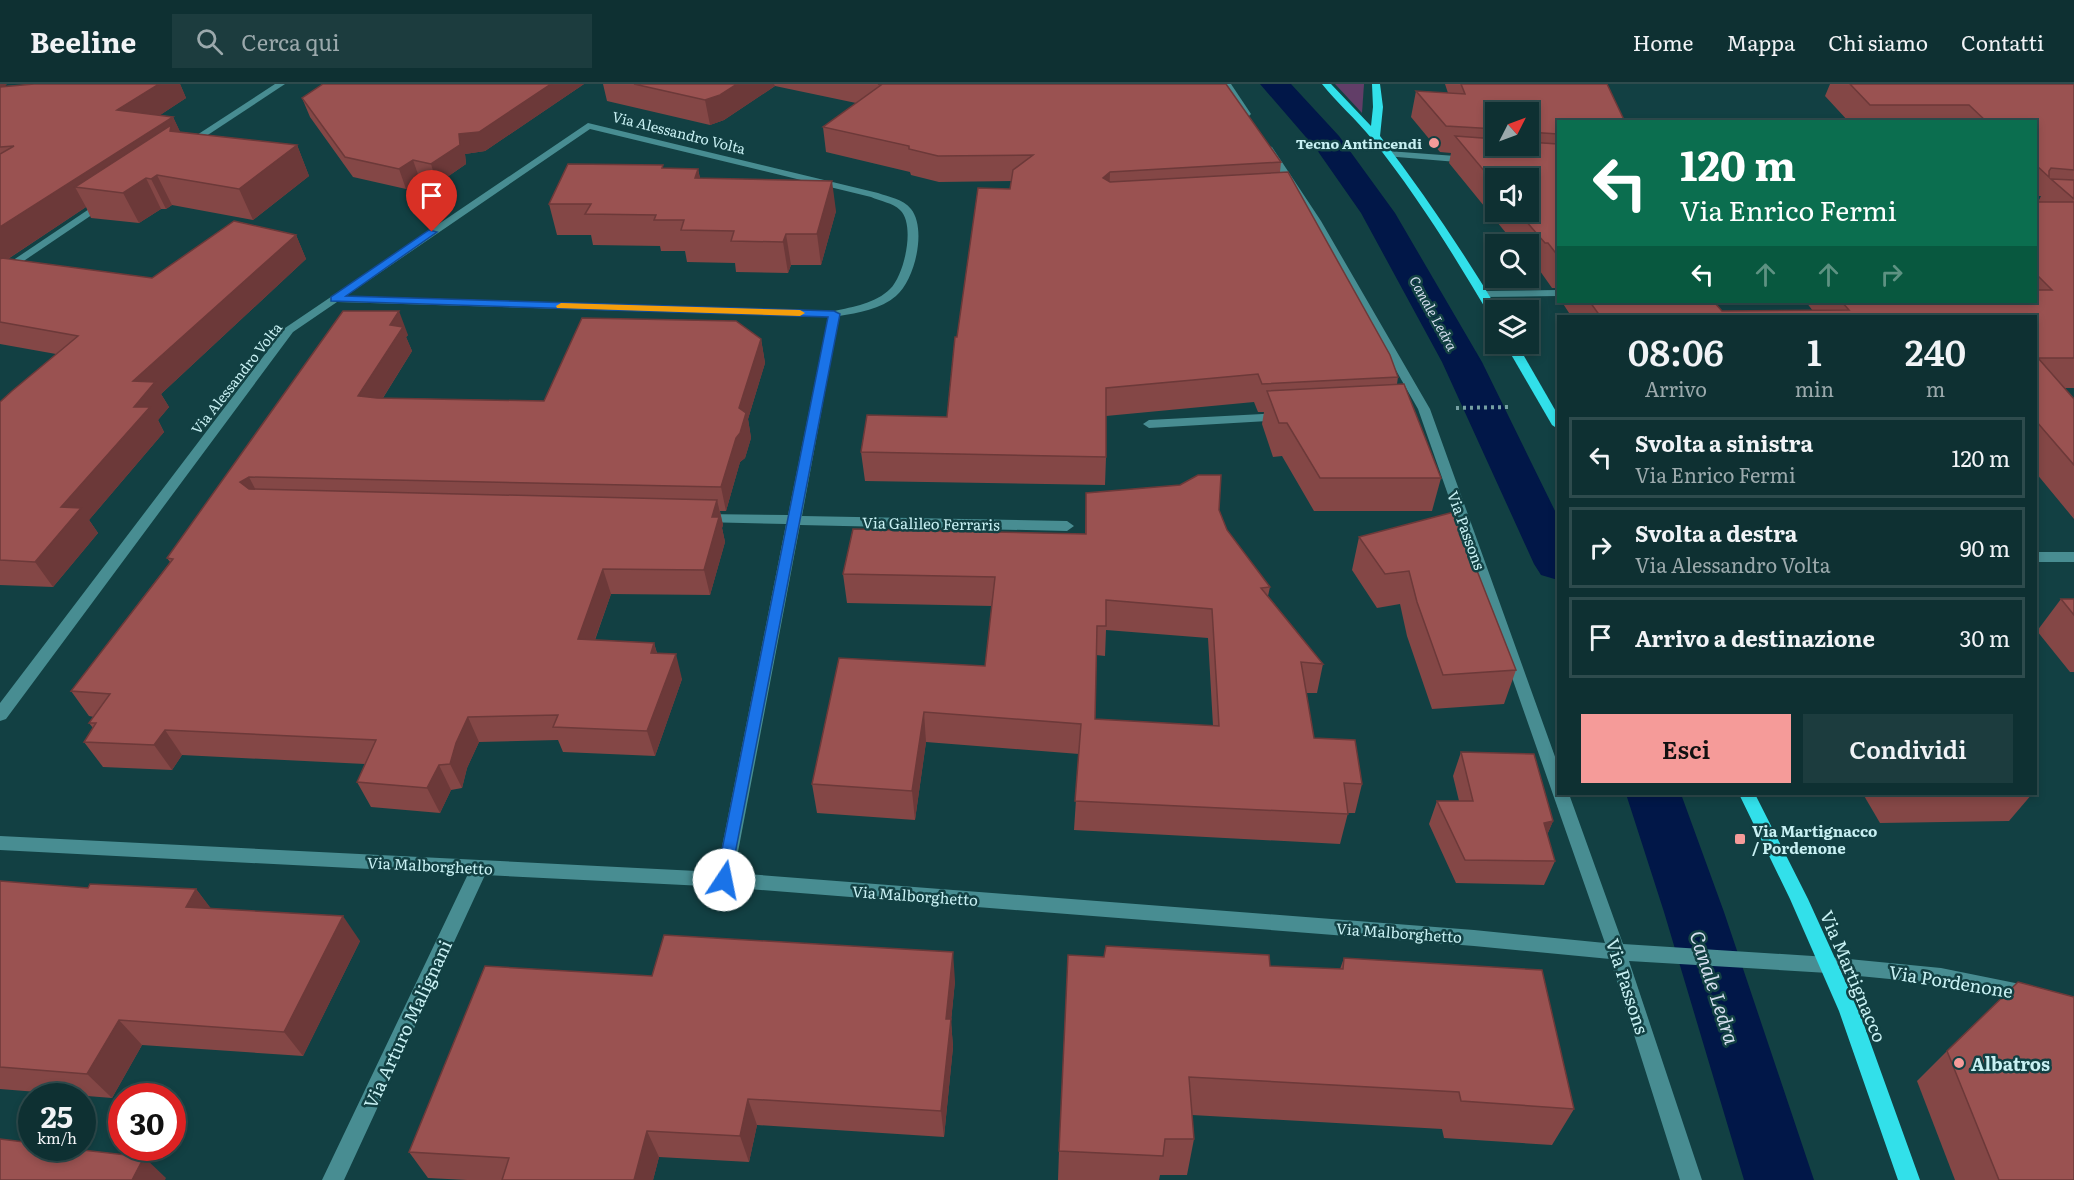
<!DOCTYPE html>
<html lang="it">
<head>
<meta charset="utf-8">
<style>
  body { margin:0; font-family:Literata,serif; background:#1c3c3e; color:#f1f3f6; height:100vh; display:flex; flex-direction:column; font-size:22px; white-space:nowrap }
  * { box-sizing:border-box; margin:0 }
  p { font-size:20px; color:#9ba9ac }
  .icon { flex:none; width:33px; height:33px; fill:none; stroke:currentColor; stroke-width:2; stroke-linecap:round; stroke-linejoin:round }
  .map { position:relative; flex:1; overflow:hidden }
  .details { position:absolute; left:1557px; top:231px; width:480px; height:480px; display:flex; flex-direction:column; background:#0e3032; border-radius:0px; box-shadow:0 3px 9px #0003,0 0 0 2px #2e4b4d }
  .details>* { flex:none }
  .guide { position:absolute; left:1557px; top:36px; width:480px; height:183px; border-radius:0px; box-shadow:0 3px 9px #0003,0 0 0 2px #2e4b4d; background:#0b6e4f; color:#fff; overflow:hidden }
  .needle { width:39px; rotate:48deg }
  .tools { position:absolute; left:1485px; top:18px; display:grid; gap:12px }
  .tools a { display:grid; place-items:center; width:54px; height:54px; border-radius:0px; background:#0e3032; box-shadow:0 3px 9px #0003,0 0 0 2px #2e4b4d; font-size:30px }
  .speed { position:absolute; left:18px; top:999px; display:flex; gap:12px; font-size:30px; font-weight:700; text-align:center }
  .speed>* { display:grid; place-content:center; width:78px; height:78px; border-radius:50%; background:#0e3032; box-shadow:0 3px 9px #0003,0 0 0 2px #2e4b4d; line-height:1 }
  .speed small { font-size:15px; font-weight:400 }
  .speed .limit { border:9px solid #d22; background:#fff; color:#111 }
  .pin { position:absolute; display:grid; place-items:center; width:51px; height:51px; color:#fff; margin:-62px -26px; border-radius:50% 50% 50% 0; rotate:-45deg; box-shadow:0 0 6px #0007 }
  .pin .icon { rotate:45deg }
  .me { position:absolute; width:66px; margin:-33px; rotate:11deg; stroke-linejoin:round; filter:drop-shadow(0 0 4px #0008) }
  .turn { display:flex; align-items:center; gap:21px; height:126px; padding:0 24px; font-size:27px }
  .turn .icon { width:78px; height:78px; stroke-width:2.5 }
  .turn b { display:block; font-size:42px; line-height:51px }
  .lanes { display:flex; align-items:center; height:57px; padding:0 24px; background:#0003; justify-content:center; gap:30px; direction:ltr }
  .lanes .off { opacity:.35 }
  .eta { display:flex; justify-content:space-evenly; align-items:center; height:102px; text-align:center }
  .eta b { font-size:36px; font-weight:600; line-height:42px }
  .button { display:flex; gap:12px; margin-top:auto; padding:12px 24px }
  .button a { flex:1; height:69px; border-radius:0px; background:#f59b99; color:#111; font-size:24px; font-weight:600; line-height:69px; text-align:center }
  .button a+a { background:#1c3c3e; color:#f1f3f6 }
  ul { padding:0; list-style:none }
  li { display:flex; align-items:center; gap:18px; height:81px; margin:0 12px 9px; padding:0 12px; border:3px solid #2e4b4d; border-radius:0px }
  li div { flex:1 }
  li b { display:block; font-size:22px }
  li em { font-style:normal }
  header { display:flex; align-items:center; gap:36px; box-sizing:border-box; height:84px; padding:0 30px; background:#0e3032; border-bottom:2px solid #2e4b4d }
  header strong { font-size:28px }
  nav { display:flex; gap:33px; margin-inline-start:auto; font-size:21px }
  .search { width:420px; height:54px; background:#1c3c3e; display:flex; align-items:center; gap:15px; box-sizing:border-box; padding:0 21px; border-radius:0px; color:#9ba9ac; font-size:22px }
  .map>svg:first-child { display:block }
</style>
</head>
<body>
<header>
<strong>Beeline</strong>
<div class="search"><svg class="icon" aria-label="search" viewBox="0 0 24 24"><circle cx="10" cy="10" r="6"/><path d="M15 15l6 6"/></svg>Cerca qui</div>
<nav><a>Home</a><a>Mappa</a><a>Chi siamo</a><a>Contatti</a></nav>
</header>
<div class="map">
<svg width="2074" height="1096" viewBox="0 0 2074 1096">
  <rect width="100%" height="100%" fill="#124043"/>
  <polygon fill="#623e68" points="1335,0 1364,0 1362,29"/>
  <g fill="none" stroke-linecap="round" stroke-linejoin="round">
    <g fill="#011748" fill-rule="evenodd">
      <polygon points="1260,0 1291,0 1339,52 1395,129 1482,278 1558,433 1558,496 1541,491 1534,480 1442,278 1361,129 1317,66"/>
      <polygon points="1626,710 1681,710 1724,828 1814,1096 1744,1096 1664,828"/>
    </g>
    <polyline stroke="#76a0a3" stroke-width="4" stroke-dasharray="3 4" stroke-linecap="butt" points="1456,324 1511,323"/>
    <g fill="#488d92" fill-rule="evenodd">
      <polygon points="275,0 285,0 188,64 180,62"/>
      <polygon points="1223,0 1231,0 1251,30 1249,32 1243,32"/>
      <path d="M588,39L878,109C889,113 903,115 911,125C927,145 915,196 896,212C881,225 858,229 839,232L802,432L1067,437L1074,442L1067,447L800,441L734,789L1474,846L1605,859L1418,325L1311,137L1264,65L1269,62L1272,63L1321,137L1430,325L1558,681V710H1569L1623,860L1828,873L1941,884L2030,902L2037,904L2039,910L2037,916L2030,918L1941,900L1828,889L1629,877L1702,1096H1680L1610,875L1474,862L724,803L485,791L344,1096H322L468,790L0,766V752L717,788L786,440L701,438L694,434L701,430L788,431L828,233L337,218L293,248L6,635L0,637V619L285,244ZM590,45L871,113C880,117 893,119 900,126C916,141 904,192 890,205C876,219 853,223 834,227L346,212Z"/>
      <polygon points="1388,67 1469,73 1474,76 1469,79 1385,72 1385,68"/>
      <polygon points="104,115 109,118 108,120 0,193 0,185"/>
      <polygon points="1558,206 1558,212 1483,213 1477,210 1483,207"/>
      <polygon points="1283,329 1287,330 1289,333 1287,336 1149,344 1143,340 1149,336"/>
      <rect x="2036" y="468" width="38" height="10"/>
    </g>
    <g fill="#32e0ea" fill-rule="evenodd">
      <path d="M1322,0H1331L1371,42L1373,23L1372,0H1380L1383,23L1380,52C1423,108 1462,166 1498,226H1496V235L1490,232C1454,171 1416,110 1372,55C1356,35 1337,19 1322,0Z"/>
      <polygon points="1505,260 1517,260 1558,331 1558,345 1552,341"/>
      <polygon points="1739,710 1755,710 1808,815 1859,927 1920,1096 1898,1096 1839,927 1790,815"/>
    </g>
  </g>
  <g fill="#844746" fill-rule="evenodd">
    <polygon points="0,0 5,2 34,0 180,0 186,14 160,31 173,33 180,48 297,61 309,92 253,136 172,121 166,125 161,125 139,139 91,134 86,123 8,175 152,194 296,151 306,175 161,310 169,323 158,336 164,348 89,436 98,449 53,503 0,501 0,318 56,270 0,260"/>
    <polygon points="323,0 584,0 485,67 465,70 466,80 437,100 420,96 406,105 353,93 310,33 302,14"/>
    <polygon points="603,0 1226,0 1281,78 1280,88 1398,293 1397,300 1441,394 1432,427 1314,427 1282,372 1273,373 1262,340 1264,328 1258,328 1254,318 1106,332 1106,373 1105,401 865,397 861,368 947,333 957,253 1010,105 1012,97 939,98 911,91 910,88 826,68 823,43 856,19 775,2 724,36 710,41 607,17"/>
    <path d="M1445,0H1607L1558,38V204H1552L1540,187L1536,188L1528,178V160H1515L1449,79L1451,69L1440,68L1411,33L1416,7L1448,9ZM1496,28H1528V62H1496ZM1496,94L1528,128H1496Z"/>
    <polygon points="1830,0 2074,0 2074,304 2064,304 2074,315 2074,435 2036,389 2036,232 1571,232 1562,218 1714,218 1722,227 1813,227 1806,218 2036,218 2036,118 2038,118 2041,112 2039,112 2036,118 2036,38 1849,38 1825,12"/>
    <polygon points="664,84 698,85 700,94 836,127 821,181 791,181 788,189 736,188 735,179 687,178 685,167 661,167 660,162 593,161 591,151 557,151 549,120"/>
    <polygon points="343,227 408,251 406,253 412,267 383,314 544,317 761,255 765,279 748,335 751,354 745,374 740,378 726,427 720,427 723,441 722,444 725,458 710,511 611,510 595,556 654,559 657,569 682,595 655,672 563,668 558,656 479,658 467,684 462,704 451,706 440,729 371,723 357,698 365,680 182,671 172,686 103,683 84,658 93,644 89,639 94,633 89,632 71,607 170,478 167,474"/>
    <path d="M1086,409L1219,426L1227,446L1270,503L1268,512L1323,580L1317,609H1306L1314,654L1362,700L1355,729H1348L1340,760L1074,746L1079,670L926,658L915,736L817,729L812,700L985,582L992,522L847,519L843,490L1085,450ZM1106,546L1208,554L1213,642L1095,635L1096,571L1105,572Z"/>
    <polygon points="1454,428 1516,586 1504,620 1432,625 1407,552 1400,520 1377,524 1352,486 1359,453"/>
    <polygon points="2061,515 2074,515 2074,588 2070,588 2037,547"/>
    <polygon points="1461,668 1553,737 1547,751 1555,777 1544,801 1456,799 1429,740 1437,717 1459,717 1453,692"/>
    <polygon points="1863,710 2032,710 2009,737 1880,739"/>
    <polygon points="0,797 88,804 196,805 211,825 360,857 303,972 142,961 112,1014 0,1005"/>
    <polygon points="1344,874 1574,1025 1552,1061 1444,1054 1442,1045 1192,1031 1194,1055 1187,1091 1160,1091 1159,1096 1058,1096 1059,1067 1270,882 1340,885"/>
    <polygon points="652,892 955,897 951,937 953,963 944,1053 757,1041 749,1078 659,1073 653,1096 467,1096 428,1094 409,1068"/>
    <polygon points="1947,967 2074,1096 1955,1096 1917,997"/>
  </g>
  <g fill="#6c3939">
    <polygon points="0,0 7,0 4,4 0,16"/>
    <polygon points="159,0 180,0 186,14 130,51 117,26"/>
    <polygon points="551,0 584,0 485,67 465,70 466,80 437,100 431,80 459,50"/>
    <polygon points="737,0 774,0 775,2 724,36 710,41 705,16"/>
    <polygon points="173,33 185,58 75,103 86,123 0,180 0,143"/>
    <polygon points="297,61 309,92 253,136 239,105"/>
    <polygon points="413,76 420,96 406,105 399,85"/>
    <polygon points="698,85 704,115 695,94"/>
    <polygon points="1110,88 1109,114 1103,94"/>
    <polygon points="157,91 172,121 166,125 151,95"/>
    <polygon points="146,94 161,125 139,139 123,109"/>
    <polygon points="832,97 836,127 821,181 817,150"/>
    <polygon points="786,150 791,181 788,189 783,158"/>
    <polygon points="296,151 306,175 161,310 169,323 158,336 164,348 89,436 98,449 53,503 35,478 61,423 134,323 133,297"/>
    <polygon points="399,227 408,251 406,253 412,267 369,336 358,312 390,241"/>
    <polygon points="761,255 765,279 748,335 751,354 745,374 740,378 726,427 721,403 739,324"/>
    <polygon points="249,393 262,418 240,398"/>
    <polygon points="717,416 723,441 722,444 725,458 710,511 704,486 712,433"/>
    <polygon points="603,485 611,510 586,580 578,555"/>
    <polygon points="654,559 661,584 651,569"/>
    <polygon points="676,570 682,595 655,672 647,647"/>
    <polygon points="924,628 926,658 915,736 912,707"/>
    <polygon points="468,633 479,658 467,684 462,704 450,680 456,659"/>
    <polygon points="165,646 182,671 172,686 154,661"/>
    <polygon points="439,681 451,706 440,729 427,704"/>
    <polygon points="1553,737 1543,760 1544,739"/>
    <polygon points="196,805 216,831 186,823"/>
    <polygon points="343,832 360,857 303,972 284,948"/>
    <polygon points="953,868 955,897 951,937 953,963 944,1053 941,1027 946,935"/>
    <polygon points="119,936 142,961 112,1014 87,990"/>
    <polygon points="748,1015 757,1041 749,1078 740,1052"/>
    <polygon points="647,1047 659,1073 653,1096 634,1096"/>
    <polygon points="144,1073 166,1094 165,1096 132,1096"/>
  </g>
  <g fill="#9a5251" stroke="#6c3939" stroke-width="1.5" fill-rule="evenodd">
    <polygon points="34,0 159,0 117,26 173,33 0,143 0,70 14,62 0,63 0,3"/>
    <polygon points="323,0 551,0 479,48 459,50 460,61 431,80 413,76 399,85 345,73 302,14"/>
    <polygon points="634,0 737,0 720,11 705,16"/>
    <polygon points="878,0 1226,0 1281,78 1110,88 1103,94 1110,98 1288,88 1390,271 1398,293 1262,300 1258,290 1106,304 1106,373 861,368 867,331 947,333 955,253 957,253 978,104 1010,105 1013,86 1033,71 938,72 909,65 909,62 823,43 881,1"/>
    <polygon points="1461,0 1607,0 1625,38 1558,38 1558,50 1528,48 1528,28 1496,28 1496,45 1446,42 1416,7 1465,10"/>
    <polygon points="1850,0 2074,0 2074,86 2051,84 2049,87 2049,93 2036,81 2036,38 1987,38 1969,21 1870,21"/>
    <polygon points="171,41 170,47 297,61 239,105 157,91 151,95 146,94 123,109 75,103"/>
    <polygon points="1455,52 1496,55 1496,62 1528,62 1528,58 1558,60 1558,172 1548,159 1545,159 1518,128 1528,128 1528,94 1496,94 1496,101"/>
    <polygon points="568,80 663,81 662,84 698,85 695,94 832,97 817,150 786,150 783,158 731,157 734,147 681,146 684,136 654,136 656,131 585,130 591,120 549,120"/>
    <polygon points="2051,95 2074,96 2074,115"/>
    <polygon points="2036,118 2074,118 2074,274 2038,274 2074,315 2074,381 2036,337 2036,232 1600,232 1590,218 1714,218 1722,227 1849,226 1842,218 2036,218 2036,206 2052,206 2036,190"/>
    <polygon points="234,137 296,151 133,297 155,298 134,323 150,323 61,423 81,424 35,478 0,476 0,318 12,307 78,252 0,238 0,175 2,174 152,194"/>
    <polygon points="343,227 399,227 390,241 403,243 358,312 377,314 544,317 582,234 736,237 761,255 739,324 746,329 740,349 736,354 721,403 249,393 240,398 249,405 717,416 712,433 719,433 704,486 603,485 578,555 654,559 651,569 676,570 647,647 553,643 558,631 468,633 456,659 450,680 439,681 427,704 357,698 376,656 165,646 154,661 84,658 96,639 89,639 110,610 71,607 173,475 167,474"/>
    <polygon points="1404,300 1441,394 1320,394 1287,339 1279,339 1267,307"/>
    <path d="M1198,391H1221L1219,426L1227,446L1270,503L1261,504L1323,580L1301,578L1314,654L1355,656L1362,700L1344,699L1348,730L1075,717L1081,640L924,628L912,707L812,700L839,574L985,582L995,493L843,490L853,445L1086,450V409L1180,401ZM1106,516L1212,525L1219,642L1095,635L1097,542H1106Z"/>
    <polygon points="1454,428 1516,586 1443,591 1417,518 1409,487 1385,490 1359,453"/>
    <polygon points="2061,515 2074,515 2074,531"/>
    <polygon points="1461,668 1534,670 1553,737 1544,739 1555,777 1465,776 1437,717 1473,717"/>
    <polygon points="0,797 88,804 90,800 196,805 186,823 343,832 284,948 119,936 87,990 0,983"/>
    <polygon points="664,851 953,868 946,935 951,935 941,1027 748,1015 740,1052 647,1047 634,1096 502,1096 509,1074 409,1068 485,882 652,892"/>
    <polygon points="1106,862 1269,871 1270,882 1343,885 1344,874 1542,886 1574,1025 1461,1017 1459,1008 1189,993 1194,1055 1165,1055 1163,1072 1059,1067 1068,871 1104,873"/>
    <polygon points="2018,898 2074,913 2074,1096 1999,1096 1947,967"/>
    <polygon points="0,1055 32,1059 32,1064 65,1064 144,1073 132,1096 0,1096"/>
  </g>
  <polygon fill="#1a73e8" stroke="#114b97" stroke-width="1.5" points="429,146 437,148 346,212 834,227 840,230 729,801 724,803 718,801 716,796 828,233 331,217 331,213"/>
  <polygon fill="#f59e0b" points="561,219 800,226 805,229 800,232 557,224 556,222"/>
  <g fill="#f59b99" stroke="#124043" stroke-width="2">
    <circle cx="1434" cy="59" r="6"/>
    <rect x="1734" y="749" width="12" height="12" rx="3"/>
    <circle cx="1959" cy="979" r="6"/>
  </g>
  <g text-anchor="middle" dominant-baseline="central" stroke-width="5" stroke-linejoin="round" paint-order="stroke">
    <g font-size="14" fill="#c8f0f3" stroke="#124043">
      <text transform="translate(679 48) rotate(14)">Via Alessandro Volta</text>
      <text transform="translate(236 294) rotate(-52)">Via Alessandro Volta</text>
    </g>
    <g font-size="14" font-weight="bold" fill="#c8f0f3" stroke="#124043" text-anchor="end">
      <text x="1422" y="59">Tecno Antincendi</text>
    </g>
    <g font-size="14" font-style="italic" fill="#d5deef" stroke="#124043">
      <text transform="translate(1434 229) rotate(61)">Canale Ledra</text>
    </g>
    <g font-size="15" fill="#c8f0f3" stroke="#124043">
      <text transform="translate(931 439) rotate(1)">Via Galileo Ferraris</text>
      <text transform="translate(1467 446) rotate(70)">Via Passons</text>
      <text transform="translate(430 781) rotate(3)">Via Malborghetto</text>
      <text transform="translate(915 811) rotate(4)">Via Malborghetto</text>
      <text transform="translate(1399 848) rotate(4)">Via Malborghetto</text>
    </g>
    <g font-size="15" font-weight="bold" fill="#c8f0f3" stroke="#124043" text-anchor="start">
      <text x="1752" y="746">Via Martignacco<tspan x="1752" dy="17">/ Pordenone</tspan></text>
    </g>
    <g font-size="18" fill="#c8f0f3" stroke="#124043">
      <text transform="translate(1854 892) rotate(67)">Via Martignacco</text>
      <text transform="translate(1951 897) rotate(9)">Via Pordenone</text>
      <text transform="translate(1628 902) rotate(72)">Via Passons</text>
      <text transform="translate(407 940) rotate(-65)">Via Arturo Malignani</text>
    </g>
    <g font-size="18" font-weight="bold" fill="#c8f0f3" stroke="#124043" text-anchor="start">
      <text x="1971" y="979">Albatros</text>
    </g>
    <g font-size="20" font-style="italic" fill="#d5deef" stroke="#124043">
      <text transform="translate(1716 903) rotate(72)">Canale Ledra</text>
    </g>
  </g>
</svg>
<div class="tools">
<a><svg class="needle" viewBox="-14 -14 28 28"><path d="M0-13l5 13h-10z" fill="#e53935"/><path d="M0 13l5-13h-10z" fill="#9ba9ac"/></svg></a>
<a><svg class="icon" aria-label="sound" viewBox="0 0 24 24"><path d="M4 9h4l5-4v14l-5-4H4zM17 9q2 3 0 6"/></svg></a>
<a><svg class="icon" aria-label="search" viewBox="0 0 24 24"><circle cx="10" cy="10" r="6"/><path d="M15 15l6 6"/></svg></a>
<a><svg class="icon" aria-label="layers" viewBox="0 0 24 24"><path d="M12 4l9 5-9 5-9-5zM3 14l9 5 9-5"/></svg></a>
</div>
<div class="speed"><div>25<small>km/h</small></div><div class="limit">30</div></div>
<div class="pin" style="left:432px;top:148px;background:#d93025"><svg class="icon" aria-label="arrive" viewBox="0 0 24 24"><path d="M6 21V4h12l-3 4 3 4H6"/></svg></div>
<svg class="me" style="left:724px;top:796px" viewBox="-20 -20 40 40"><circle r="19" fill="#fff"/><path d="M0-13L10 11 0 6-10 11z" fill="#1a73e8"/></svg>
<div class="guide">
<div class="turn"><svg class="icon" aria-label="left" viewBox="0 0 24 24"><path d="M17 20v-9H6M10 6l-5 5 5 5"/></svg><div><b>120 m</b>Via Enrico Fermi</div></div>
<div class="lanes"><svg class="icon" aria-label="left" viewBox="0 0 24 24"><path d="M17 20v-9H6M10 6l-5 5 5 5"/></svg><svg class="icon off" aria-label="ahead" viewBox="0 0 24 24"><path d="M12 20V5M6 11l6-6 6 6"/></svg><svg class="icon off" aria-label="ahead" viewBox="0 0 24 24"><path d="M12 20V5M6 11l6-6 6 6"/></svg><svg class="icon off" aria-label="right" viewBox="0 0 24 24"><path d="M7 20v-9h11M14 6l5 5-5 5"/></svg></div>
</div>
<section class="details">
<div class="eta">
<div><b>08:06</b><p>Arrivo</p></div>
<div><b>1</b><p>min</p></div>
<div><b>240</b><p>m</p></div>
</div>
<ul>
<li><svg class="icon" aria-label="left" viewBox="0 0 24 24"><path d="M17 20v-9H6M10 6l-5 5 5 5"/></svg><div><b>Svolta a sinistra</b><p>Via Enrico Fermi</p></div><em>120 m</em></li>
<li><svg class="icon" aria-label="right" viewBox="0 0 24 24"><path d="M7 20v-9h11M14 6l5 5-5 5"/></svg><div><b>Svolta a destra</b><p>Via Alessandro Volta</p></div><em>90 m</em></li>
<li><svg class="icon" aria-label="arrive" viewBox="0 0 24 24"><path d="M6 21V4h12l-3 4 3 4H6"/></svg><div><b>Arrivo a destinazione</b></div><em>30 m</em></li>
</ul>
<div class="button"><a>Esci</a><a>Condividi</a></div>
</section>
</div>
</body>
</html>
